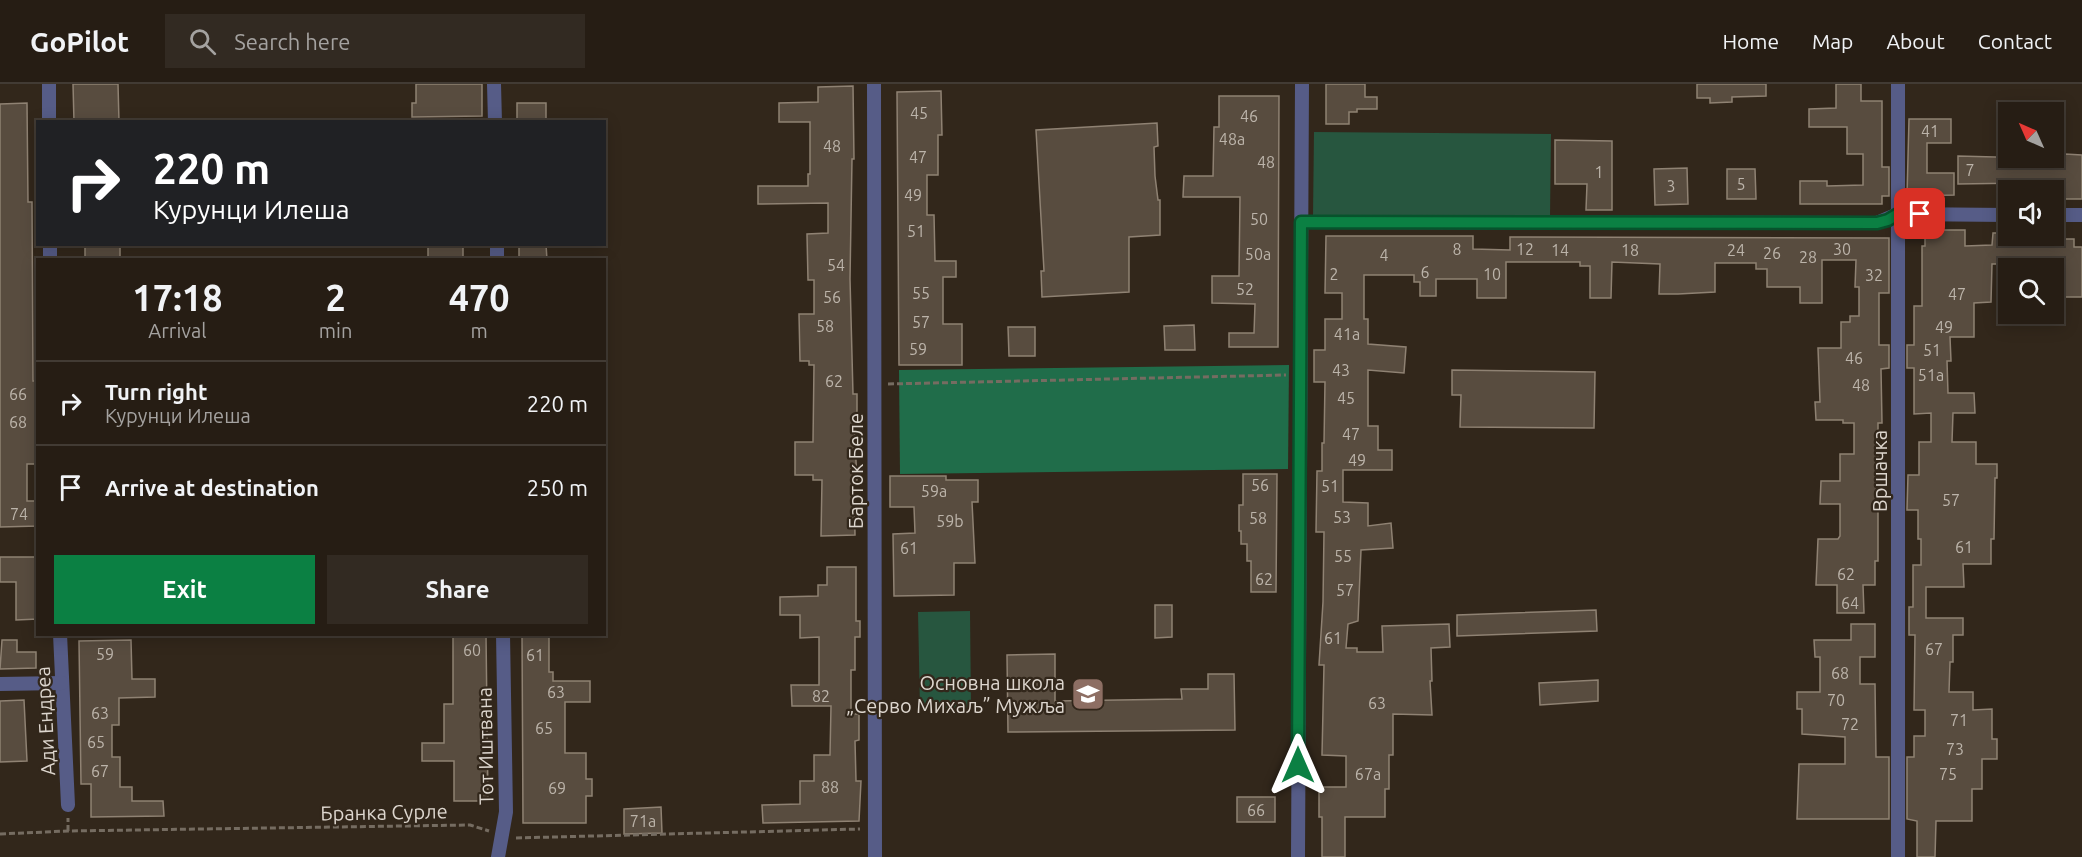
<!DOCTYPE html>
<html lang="en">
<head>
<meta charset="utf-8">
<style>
  body { margin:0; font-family:Ubuntu,sans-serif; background:#322a22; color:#f1f3f6; height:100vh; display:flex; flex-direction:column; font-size:22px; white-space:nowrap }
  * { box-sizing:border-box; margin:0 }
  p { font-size:20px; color:#a4a2a0 }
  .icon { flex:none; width:33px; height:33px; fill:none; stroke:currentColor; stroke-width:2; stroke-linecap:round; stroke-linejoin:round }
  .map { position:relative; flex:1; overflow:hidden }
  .drawer { position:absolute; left:36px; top:174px; width:570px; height:378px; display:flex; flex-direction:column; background:#261d14; border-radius:0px; box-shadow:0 3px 15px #0003,0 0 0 2px #423b34 }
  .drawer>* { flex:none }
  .banner { position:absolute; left:36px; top:36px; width:570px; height:126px; border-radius:0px; box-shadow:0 3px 15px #0003,0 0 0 2px #423b34; background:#202124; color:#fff; overflow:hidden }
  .needle { width:39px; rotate:315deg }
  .fabs { position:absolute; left:1998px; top:18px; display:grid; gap:12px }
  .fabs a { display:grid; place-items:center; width:66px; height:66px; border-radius:0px; background:#261d14; box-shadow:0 3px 15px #0003,0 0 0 2px #423b34; font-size:30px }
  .pin { position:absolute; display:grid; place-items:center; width:51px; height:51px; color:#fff; margin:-26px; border-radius:12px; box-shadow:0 3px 9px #0006 }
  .me { position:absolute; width:66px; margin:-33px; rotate:0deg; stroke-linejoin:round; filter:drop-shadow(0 0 4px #0008) }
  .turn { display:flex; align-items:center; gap:21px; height:126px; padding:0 18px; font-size:27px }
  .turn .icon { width:78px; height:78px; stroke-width:2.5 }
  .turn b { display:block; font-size:42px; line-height:51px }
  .eta { display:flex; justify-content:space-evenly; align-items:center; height:102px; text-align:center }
  .eta b { font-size:36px; font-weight:600; line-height:42px }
  .cta { display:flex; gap:12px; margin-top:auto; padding:12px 18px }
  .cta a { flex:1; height:69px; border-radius:0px; background:#0b8043; color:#fff; font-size:24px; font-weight:600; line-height:69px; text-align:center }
  .cta a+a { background:#322a22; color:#f1f3f6 }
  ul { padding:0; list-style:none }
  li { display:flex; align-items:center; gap:18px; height:84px; padding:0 18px; border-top:2px solid #423b34 }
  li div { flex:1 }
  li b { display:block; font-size:22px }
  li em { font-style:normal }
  header { display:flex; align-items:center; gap:36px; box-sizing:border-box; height:84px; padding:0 30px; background:#261d14; border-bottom:2px solid #423b34 }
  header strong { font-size:28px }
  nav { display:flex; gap:33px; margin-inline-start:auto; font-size:21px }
  .search { width:420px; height:54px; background:#322a22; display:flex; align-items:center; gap:15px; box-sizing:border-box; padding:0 21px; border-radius:0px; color:#a4a2a0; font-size:22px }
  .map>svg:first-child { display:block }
</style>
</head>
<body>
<header>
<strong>GoPilot</strong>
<div class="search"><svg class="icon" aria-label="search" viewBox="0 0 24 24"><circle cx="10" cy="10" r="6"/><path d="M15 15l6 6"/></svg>Search here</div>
<nav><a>Home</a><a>Map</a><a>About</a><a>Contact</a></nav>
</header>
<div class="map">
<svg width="2082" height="773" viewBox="0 0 2082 773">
  <rect width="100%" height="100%" fill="#32271b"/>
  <g fill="#27563f">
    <polygon points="1314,48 1551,50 1550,133 1313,132"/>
    <polygon points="970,527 971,624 920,625 918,528"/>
  </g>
  <polygon fill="#206d4a" points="1289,281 1288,385 900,390 899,286"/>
  <g fill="#584c3f" stroke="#8f8273" stroke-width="1.5">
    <polygon points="73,0 118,0 119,38 74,38"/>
    <polygon points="416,0 482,0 482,32 412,33 412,19 416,19"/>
    <polygon points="1326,0 1365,0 1365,13 1377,13 1377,25 1357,25 1357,28 1349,28 1349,40 1326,40"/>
    <polygon points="1697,0 1766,0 1766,12 1732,13 1732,18 1710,19 1710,14 1697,14"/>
    <polygon points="1836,0 1861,0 1861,17 1882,17 1882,83 1889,83 1889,112 1882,112 1882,120 1800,120 1800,97 1827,97 1827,102 1863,101 1863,70 1847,70 1847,43 1809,43 1809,25 1836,24"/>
    <polygon points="853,2 854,75 852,75 850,195 853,310 857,310 857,339 854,339 857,396 854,396 855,451 821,452 822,396 813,396 813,391 795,391 795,358 813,358 814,281 809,281 809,277 800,277 799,230 814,230 814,196 808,196 807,150 828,149 828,119 758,120 758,102 808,102 808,90 810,90 810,38 779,38 779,19 818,18 818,3"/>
    <polygon points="941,7 942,51 938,51 938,91 927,91 927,131 934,131 935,177 956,177 956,193 943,193 943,240 962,240 962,281 899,281 897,8"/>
    <polygon points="1219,12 1279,12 1278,263 1229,263 1229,249 1254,249 1255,220 1212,219 1212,192 1239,192 1240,113 1183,113 1184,92 1213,92 1214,43 1219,43"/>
    <polygon points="27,19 28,118 32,118 33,297 36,297 37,380 27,380 27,417 38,417 38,442 0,443 0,20"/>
    <rect x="517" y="19" width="29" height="19"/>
    <polygon points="1909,35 1951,35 1951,59 1927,59 1927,89 1954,89 1954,111 1907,112"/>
    <polygon points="1157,39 1158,62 1154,63 1155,92 1158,116 1160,116 1160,151 1129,153 1129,208 1042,213 1041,187 1044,187 1036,46"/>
    <polygon points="1555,56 1612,57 1612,126 1586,126 1587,100 1555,100"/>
    <polygon points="2065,70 2082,71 2082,115 2064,115 2065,106 2022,106 2022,99 1958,100 1958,72 2033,74 2033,77 2065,78"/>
    <polygon points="1687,84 1688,120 1655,121 1654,85"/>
    <polygon points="1727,85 1755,85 1756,115 1727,115"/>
    <polygon points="1925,146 1965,146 1965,162 1992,161 1993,149 2008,149 2008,152 2024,152 2024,162 2054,162 2054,155 2074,155 2074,163 2082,163 2082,213 2054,213 2054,180 1992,180 1991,218 1974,219 1974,253 1950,253 1951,277 1947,277 1948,309 1974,309 1975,329 1953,329 1952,358 1976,358 1976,380 1997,380 1997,394 1995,394 1994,455 1991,455 1991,480 1963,480 1964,503 1926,503 1926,534 1963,534 1963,551 1953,551 1953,578 1950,578 1949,608 1973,608 1973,626 1992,625 1992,655 1997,655 1997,675 1982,675 1982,705 1972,705 1972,737 1936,737 1935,773 1917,773 1917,737 1907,735 1907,673 1914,673 1914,652 1925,652 1925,626 1914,626 1915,551 1909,551 1909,523 1913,523 1913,481 1921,481 1921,455 1918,455 1918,426 1907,426 1908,391 1919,391 1919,358 1931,358 1931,329 1914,330 1914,284 1907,284 1907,261 1914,261 1914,222 1922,222 1922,162 1925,162"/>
    <polygon points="1326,152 1473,152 1473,165 1510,166 1510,153 1889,154 1889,209 1879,209 1879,261 1889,261 1889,284 1881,285 1882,339 1878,339 1878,477 1875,477 1875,501 1863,501 1864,529 1837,529 1837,501 1816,501 1818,455 1838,455 1840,452 1840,420 1820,420 1821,397 1840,397 1840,370 1854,370 1854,339 1843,339 1843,336 1816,336 1815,318 1820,318 1818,264 1841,264 1841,238 1850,238 1850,232 1859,232 1859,203 1855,203 1856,176 1822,176 1822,219 1800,219 1800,203 1767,203 1767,185 1756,185 1756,179 1715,179 1715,208 1678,210 1659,210 1660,180 1612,178 1611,214 1590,214 1590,182 1580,182 1580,178 1506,178 1506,214 1477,214 1477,195 1436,195 1436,212 1420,212 1420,198 1414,198 1414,191 1364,191 1364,235 1368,235 1368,260 1406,263 1404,289 1368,286 1368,342 1378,342 1378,366 1392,366 1392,386 1343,386 1343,418 1368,419 1368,442 1391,439 1393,464 1361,466 1358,537 1348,540 1346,564 1357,564 1357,568 1383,568 1382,542 1449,540 1450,563 1431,564 1432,597 1430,597 1432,631 1393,630 1393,671 1389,671 1389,705 1385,705 1385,733 1345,733 1345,773 1322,773 1322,733 1319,733 1319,703 1346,703 1346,672 1322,671 1324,581 1319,581 1323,518 1324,448 1316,448 1317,387 1322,387 1322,359 1324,359 1325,298 1314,298 1314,266 1325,266 1325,235 1342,235 1342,209 1325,209"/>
    <rect x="85" y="160" width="35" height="16"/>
    <rect x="428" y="160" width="35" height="16"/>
    <polygon points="519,160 546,160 547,176 519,176"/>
    <polygon points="1194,241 1195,266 1165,266 1164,242"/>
    <polygon points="1008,243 1035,243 1035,272 1009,272"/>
    <polygon points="1452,286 1595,288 1594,344 1460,343 1461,311 1452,311"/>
    <polygon points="1243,390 1277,390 1276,508 1251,508 1251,477 1247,477 1247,460 1241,460 1241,447 1239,447 1239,421 1243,421"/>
    <polygon points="890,392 946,392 946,396 978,396 978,418 972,418 975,479 954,479 954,511 894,512 893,450 915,449 914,423 890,423"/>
    <polygon points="0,473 38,473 38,535 16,536 16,498 0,498"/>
    <polygon points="827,483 856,483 856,537 860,537 860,553 855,553 855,586 851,586 851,630 859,630 859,656 855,657 856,697 861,697 859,737 763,739 762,721 800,720 800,697 814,697 814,671 830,671 831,622 792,622 791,601 819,601 819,553 800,554 800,531 780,531 780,513 818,512 818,501 827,501"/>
    <polygon points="1155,521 1172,521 1172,553 1155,554"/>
    <polygon points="1596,526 1597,547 1457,552 1457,531"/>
    <polygon points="1851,540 1875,540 1875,573 1860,573 1860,600 1875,600 1876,673 1889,673 1889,735 1797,735 1799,680 1845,680 1845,653 1802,650 1802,625 1797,625 1797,608 1820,608 1820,573 1815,573 1814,556 1851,556"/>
    <polygon points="453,550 486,550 488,717 454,717 454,677 422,677 422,659 444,659 444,620 453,620"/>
    <polygon points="522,550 549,550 549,588 553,588 553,597 590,597 590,618 565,618 565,669 586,669 586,695 592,695 592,712 586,712 586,739 523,739"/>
    <polygon points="2,556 17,556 17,568 36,568 36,584 0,585"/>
    <polygon points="131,556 132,595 155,595 155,613 119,614 119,641 112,641 112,673 120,673 120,703 132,703 132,717 163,717 164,732 91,733 91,700 81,700 79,557"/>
    <polygon points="1055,570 1055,617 1182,615 1181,605 1208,605 1208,590 1234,590 1235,646 1008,648 1007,571"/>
    <polygon points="1598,596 1598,617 1540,621 1539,599"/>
    <polygon points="24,616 27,677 0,678 0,617"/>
    <rect x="1237" y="713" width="38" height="25"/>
    <polygon points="661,723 662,749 624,750 624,725"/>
  </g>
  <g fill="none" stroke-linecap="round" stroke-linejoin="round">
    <g stroke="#756c61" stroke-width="3" stroke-dasharray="6 3" stroke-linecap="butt">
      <polyline points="888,300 1286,291"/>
      <polyline points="68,747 68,734"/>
      <polyline points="0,750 68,747 470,741 489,747"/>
      <polyline points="516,754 860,745"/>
    </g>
    <g stroke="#565c87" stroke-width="14">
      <polyline points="49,0 49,38"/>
      <polyline points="494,0 495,38"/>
      <polyline points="874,0 875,773"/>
      <polyline points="1898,0 1898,773"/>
      <polyline points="2054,131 2082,131"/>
      <polyline points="1301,138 1877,139 1898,130 2008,131"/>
      <polyline points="50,160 50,176"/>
      <polyline points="497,160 497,176"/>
      <polyline points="60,550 68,721"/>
      <polyline points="0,600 62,599"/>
      <polyline points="498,773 506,728 503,550"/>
      <polyline points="1298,773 1302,0"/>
    </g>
  </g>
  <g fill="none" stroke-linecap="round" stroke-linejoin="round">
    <defs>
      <polyline id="route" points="1298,681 1301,138 1877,139 1888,136 1898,130 1920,130"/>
    </defs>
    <use href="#route" stroke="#07532c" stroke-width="15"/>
    <use href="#route" stroke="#0b8043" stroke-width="10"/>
  </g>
  <defs>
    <symbol id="school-square" viewBox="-11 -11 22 22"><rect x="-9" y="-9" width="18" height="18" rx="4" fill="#8d6e63" stroke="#32271b"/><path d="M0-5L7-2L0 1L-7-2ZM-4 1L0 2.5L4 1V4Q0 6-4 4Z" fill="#fff"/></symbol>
  </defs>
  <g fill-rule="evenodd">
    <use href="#school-square" x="1069" y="591" width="38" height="38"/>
  </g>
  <g text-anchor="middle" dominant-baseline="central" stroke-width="4.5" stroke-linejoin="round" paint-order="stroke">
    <g font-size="16" fill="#bcb4aa">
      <text x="919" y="29">45</text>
      <text x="1249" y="32">46</text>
      <text x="1930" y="47">41</text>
      <text x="1232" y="55">48a</text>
      <text x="832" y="62">48</text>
      <text x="918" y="73">47</text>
      <text x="1266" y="78">48</text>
      <text x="1970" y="86">7</text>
      <text x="1599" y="88">1</text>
      <text x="1741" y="100">5</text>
      <text x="1671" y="102">3</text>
      <text x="913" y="111">49</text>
      <text x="1259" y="135">50</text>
      <text x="916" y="147">51</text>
      <text x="1457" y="165">8</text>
      <text x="1525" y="165">12</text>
      <text x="1842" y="165">30</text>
      <text x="1560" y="166">14</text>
      <text x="1630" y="166">18</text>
      <text x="1736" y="166">24</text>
      <text x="1772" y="169">26</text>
      <text x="1258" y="170">50a</text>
      <text x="1384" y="171">4</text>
      <text x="1808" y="173">28</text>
      <text x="836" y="181">54</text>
      <text x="1425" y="188">6</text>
      <text x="1334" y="190">2</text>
      <text x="1492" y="190">10</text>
      <text x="1874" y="191">32</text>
      <text x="1245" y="205">52</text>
      <text x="921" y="209">55</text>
      <text x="1957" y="210">47</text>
      <text x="832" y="213">56</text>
      <text x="921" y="238">57</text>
      <text x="825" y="242">58</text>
      <text x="1944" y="243">49</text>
      <text x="1347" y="250">41a</text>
      <text x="918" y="265">59</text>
      <text x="1932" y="266">51</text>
      <text x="1854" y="274">46</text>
      <text x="1341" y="286">43</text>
      <text x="1931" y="291">51a</text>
      <text x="834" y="297">62</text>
      <text x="1861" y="301">48</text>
      <text x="18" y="310">66</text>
      <text x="1346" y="314">45</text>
      <text x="18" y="338">68</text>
      <text x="1351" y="350">47</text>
      <text x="1357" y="376">49</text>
      <text x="1260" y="401">56</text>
      <text x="1330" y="402">51</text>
      <text x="934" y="407">59a</text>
      <text x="1951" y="416">57</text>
      <text x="19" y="430">74</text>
      <text x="1342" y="433">53</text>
      <text x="1258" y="434">58</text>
      <text x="950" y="437">59b</text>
      <text x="1964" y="463">61</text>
      <text x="909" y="464">61</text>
      <text x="1343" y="472">55</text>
      <text x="1846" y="490">62</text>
      <text x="1264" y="495">62</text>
      <text x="1345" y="506">57</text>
      <text x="1850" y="519">64</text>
      <text x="1333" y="554">61</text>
      <text x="1934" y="565">67</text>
      <text x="472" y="566">60</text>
      <text x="105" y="570">59</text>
      <text x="535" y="571">61</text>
      <text x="1840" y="589">68</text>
      <text x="556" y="608">63</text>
      <text x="821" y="612">82</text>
      <text x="1836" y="616">70</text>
      <text x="1377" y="619">63</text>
      <text x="100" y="629">63</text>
      <text x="1959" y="636">71</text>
      <text x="1850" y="640">72</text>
      <text x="544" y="644">65</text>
      <text x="96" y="658">65</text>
      <text x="1955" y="665">73</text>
      <text x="100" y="687">67</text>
      <text x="1368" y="690">67a</text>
      <text x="1948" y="690">75</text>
      <text x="830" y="703">88</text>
      <text x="557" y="704">69</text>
      <text x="1256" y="726">66</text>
      <text x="643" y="737">71a</text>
    </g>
    <g font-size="20" fill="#ddd6ce" stroke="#32271b">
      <text transform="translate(855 387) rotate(-90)">Барток Беле</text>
      <text transform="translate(1879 387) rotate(-90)">Вршачка</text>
      <text transform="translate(45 637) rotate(-93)">Ади Ендреа</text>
      <text transform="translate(485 662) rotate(-91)">Тот Иштвана</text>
      <text transform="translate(384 728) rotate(-1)">Бранка Сурле</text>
    </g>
    <g font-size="20" fill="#ddd6ce" stroke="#32271b" text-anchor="end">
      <text x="1065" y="598">Основна школа<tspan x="1065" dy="23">„Серво Михаљ” Мужља</tspan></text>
    </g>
  </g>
</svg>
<div class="fabs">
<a><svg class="needle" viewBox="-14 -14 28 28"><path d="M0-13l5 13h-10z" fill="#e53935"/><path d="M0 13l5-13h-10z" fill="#a4a2a0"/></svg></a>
<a><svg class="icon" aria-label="sound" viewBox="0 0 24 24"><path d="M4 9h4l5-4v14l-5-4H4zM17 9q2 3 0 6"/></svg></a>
<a><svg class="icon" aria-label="search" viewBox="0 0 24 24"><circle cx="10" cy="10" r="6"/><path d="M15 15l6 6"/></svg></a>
</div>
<div class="pin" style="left:1920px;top:130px;background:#d93025"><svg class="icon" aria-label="arrive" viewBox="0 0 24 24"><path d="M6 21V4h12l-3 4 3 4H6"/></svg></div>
<svg class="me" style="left:1298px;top:681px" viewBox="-20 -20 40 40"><path d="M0-17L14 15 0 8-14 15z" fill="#0b8043" stroke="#fff" stroke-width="4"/></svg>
<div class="banner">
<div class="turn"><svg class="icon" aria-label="right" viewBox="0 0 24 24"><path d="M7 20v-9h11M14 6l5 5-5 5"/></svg><div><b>220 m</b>Курунци Илеша</div></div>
</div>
<section class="drawer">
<div class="eta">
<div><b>17:18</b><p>Arrival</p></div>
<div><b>2</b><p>min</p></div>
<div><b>470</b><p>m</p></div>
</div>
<ul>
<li><svg class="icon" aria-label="right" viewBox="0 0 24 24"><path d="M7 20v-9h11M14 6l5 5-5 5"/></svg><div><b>Turn right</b><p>Курунци Илеша</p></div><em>220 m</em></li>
<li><svg class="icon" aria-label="arrive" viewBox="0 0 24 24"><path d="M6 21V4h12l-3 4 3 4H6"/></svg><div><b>Arrive at destination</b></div><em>250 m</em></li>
</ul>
<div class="cta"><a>Exit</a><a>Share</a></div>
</section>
</div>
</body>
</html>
